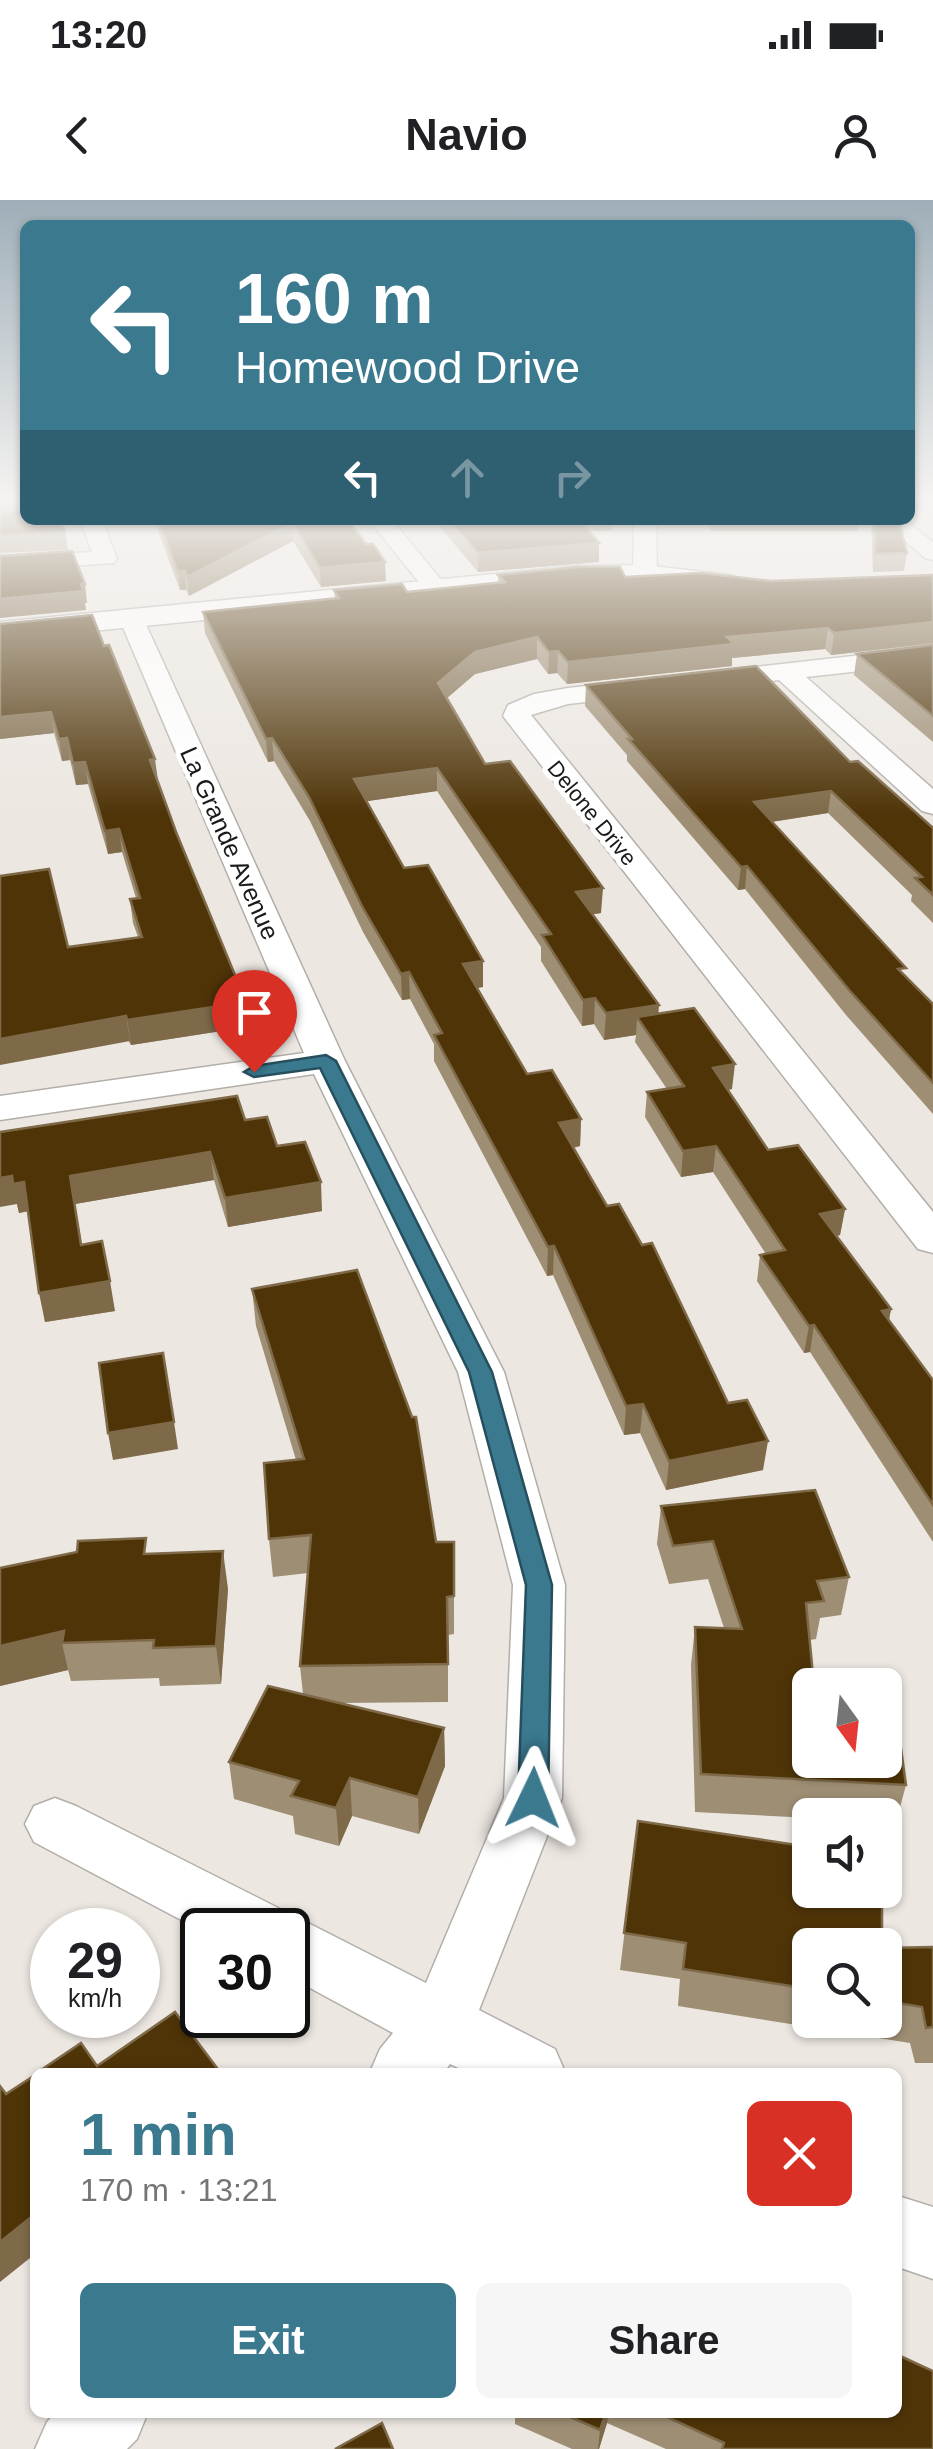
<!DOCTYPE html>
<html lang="en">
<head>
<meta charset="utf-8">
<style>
  body { margin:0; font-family:Arial,sans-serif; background:#f6f6f6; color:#202124; height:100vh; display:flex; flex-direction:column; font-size:38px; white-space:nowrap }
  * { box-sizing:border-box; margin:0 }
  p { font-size:32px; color:#757577 }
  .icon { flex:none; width:55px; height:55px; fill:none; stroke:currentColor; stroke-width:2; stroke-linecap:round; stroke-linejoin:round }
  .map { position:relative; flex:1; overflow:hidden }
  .side { position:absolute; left:30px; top:1868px; width:872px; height:350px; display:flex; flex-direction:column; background:#fff; border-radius:15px; box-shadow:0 2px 8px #0004 }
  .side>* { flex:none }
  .banner { position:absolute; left:20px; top:20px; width:895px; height:305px; border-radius:15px; box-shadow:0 2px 8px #0004; background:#3b798f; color:#fff; overflow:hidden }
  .needle { width:65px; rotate:165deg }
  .buttons { position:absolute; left:792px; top:1468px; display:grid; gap:20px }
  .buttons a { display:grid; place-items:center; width:110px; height:110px; border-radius:15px; background:#fff; box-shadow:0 2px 8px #0004; font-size:50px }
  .speed { position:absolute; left:30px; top:1708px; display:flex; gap:20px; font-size:50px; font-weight:700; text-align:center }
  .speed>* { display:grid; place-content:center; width:130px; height:130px; border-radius:50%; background:#fff; box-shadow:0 2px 8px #0004; line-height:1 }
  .speed small { font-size:25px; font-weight:400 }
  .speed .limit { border:5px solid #111; border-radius:15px; background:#fff; color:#111 }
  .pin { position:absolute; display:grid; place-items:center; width:85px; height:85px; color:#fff; margin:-102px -42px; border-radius:50% 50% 50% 0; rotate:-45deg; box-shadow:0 0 10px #0007 }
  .pin .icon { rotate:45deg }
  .me { position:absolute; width:110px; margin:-55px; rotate:2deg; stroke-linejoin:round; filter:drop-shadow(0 0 8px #0008) }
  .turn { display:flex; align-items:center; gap:35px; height:210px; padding:0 50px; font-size:45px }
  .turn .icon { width:130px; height:130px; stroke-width:2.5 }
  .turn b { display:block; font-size:70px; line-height:85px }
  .lanes { display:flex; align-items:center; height:95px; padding:0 50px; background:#0003; justify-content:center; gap:50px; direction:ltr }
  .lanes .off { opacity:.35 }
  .round { display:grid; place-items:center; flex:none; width:105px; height:105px; border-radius:15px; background:#f6f6f6 }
  .overview { display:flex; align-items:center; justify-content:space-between; height:170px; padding:0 50px }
  h1 { font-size:60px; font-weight:600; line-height:75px; color:#3b798f }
  .action { display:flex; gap:20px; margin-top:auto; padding:20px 50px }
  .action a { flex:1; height:115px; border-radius:15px; background:#3b798f; color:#fff; font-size:40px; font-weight:600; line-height:115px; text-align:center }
  .action a+a { background:#f6f6f6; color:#202124 }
  .status { display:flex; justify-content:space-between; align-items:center; height:70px; padding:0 50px; background:#fff; direction:ltr }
  .status svg { height:28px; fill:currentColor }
  header { display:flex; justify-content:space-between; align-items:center; height:130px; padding:0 50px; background:#fff; font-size:45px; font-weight:600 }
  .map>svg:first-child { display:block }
</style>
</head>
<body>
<div class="status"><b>13:20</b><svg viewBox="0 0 49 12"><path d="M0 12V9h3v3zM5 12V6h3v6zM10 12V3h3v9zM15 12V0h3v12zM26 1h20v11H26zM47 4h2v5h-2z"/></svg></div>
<header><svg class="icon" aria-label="back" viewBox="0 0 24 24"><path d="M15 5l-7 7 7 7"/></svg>Navio<svg class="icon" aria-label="person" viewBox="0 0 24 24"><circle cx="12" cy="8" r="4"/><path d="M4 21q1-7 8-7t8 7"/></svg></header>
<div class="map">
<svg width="933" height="2249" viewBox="0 0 933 2249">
  <rect width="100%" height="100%" fill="#ece7e1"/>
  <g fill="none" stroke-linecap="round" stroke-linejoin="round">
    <defs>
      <g id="street">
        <polygon points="910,319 912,326 933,342 933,360 925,358 890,328 889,320"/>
        <polygon points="80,320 102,320 117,358 114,363 0,371 0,357 92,352"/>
        <polygon points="369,320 392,320 442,381 446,386 442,391 426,391"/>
        <polygon points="634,320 656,320 657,374 653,379 645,381 633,374"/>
        <polygon points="131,411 143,418 345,861 504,1172 565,1385 562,1598 479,1810 555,1849 565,1872 467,1872 450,1864 444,1872 370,1872 380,1849 393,1833 288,1776 288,1730 202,1731 34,1642 25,1624 34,1606 55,1598 76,1606 282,1710 285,1716 310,1724 426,1783 504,1598 513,1385 458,1172 314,874 0,920 0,896 304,853 119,418"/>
        <polygon points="933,447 933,463 806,477 933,589 933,614 922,611 779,480 568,504 531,515 933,1012 933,1053 918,1049 503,516 508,505 534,494 568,488"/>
        <polygon points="898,1996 933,2007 933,2079 898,2067"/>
        <polygon points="56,2212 148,2212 137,2239 127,2249 35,2249 47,2222"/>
      </g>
      <polygon id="secondary" points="645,365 729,375 739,378 744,384 739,390 729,393 645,383 576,384 0,440 0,422 576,366"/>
    </defs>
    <use href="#street" stroke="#b2aea8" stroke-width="3"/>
    <use href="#secondary" stroke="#b2aea8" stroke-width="3"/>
    <use href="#street" fill="#fff" fill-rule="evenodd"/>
    <use href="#secondary" fill="#fff" fill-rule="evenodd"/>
  </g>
  <g fill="#9e8e74">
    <polygon points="0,299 65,331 68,350 0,353"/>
    <polygon points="154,320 348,320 386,381 321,387 293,341 189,396 186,390 180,390"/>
    <polygon points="434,320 612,320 612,331 589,331 599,343 599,362 478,372"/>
    <polygon points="706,320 859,320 858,331 711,331"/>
    <polygon points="871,320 899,320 907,353 904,371 873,372"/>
    <polygon points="498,375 771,381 933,375 933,444 831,455 825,449 732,458 732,466 567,484 557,473 548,474 537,459 475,474 447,498 485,564 601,713 593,714 659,814 732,889 728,890 768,950 845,1009 840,1035 837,1036 891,1109 889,1120 933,1180 933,1342 810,1152 804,1153 757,1081 760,1055 766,1054 713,972 681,977 645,917 647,892 667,889 635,842 636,835 604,840 594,824 582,826 541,761 541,747 437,591 366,601 404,668 483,761 483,787 477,788 527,874 581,919 580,946 574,948 607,1006 728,1203 763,1270 666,1290 640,1233 624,1235 553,1075 547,1076 434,861 434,844 410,799 402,800 363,732 310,621 274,561 268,562 205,433 203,412 335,398 334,390 407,392 498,383"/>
    <polygon points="933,445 933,542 854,475 857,454"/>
    <polygon points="104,446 158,580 244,817 227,819 228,830 131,845 68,747 138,737 133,723 130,699 136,698 122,652 108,654 88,584 76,585 70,560 62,561 54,533 0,539"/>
    <polygon points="586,485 850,562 933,628 933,723 911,701 912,695 828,613 772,622 904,775 933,804 933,914 846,815 745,689 738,690 627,561 627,555 585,506"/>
    <polygon points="245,920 277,946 322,1011 228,1027 214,980 75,1004 82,1045 115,1111 45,1122 28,1011 19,1013 17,1004"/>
    <polygon points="252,1089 436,1342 454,1342 454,1434 448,1435 448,1502 340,1503 444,1528 445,1566 419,1634 352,1616 339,1646 295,1634 293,1616 234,1599 229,1562 303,1494 300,1466 308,1373 273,1377 269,1339 296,1260 256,1126"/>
    <polygon points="661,1306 849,1377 841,1415 820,1418 816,1439 810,1440 810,1560 906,1585 896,1622 885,1622 885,1615 810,1615 810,1618 695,1612 691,1465 695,1427 724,1428 708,1379 669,1384 657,1344"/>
    <polygon points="148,1353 228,1389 221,1484 160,1486 159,1478 71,1481 68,1470 0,1486"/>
    <polygon points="638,1621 810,1745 810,1820 885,1820 885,1748 933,1747 933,1863 915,1863 910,1843 678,1806 680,1779 620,1770"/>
    <polygon points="515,2212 898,2212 933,2249 666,2249 607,2223 599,2249 572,2249 515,2224"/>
  </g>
  <g fill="#7e6a49">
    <polygon points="292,323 293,341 189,396 187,377"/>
    <polygon points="599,343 599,362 478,372 478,353"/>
    <polygon points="385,362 386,381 321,387 320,368"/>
    <polygon points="185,371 186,390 180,390 178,372"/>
    <polygon points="85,384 87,403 85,403 86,410 0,418 0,399"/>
    <polygon points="933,422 933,443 831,455 834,433"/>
    <polygon points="828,428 825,449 732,458 732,466 567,484 568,462 727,437"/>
    <polygon points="537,437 537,459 475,474 439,505 438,483 475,452"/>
    <polygon points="558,451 557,473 548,474 549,452"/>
    <polygon points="51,512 54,533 0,539 0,517"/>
    <polygon points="67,538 70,560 62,561 59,539"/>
    <polygon points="272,538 274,561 268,562 266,539"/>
    <polygon points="155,559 158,581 150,560"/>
    <polygon points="85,562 88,584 76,585 73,563"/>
    <polygon points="437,568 437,591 355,603 354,579"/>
    <polygon points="831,591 828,613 751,625 754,602"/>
    <polygon points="119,629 122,652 108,654 105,631"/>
    <polygon points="747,666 745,689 738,690 741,667"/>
    <polygon points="603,688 601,713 575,717 576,692"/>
    <polygon points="483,761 483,787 463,790 463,764"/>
    <polygon points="409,772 410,799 402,800 401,774"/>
    <polygon points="242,792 244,817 227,819 228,830 131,845 127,820 222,795"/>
    <polygon points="595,798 594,824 582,826 583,800"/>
    <polygon points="659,805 657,832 637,817 636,835 604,840 606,813"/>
    <polygon points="126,816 130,841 0,865 0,839"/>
    <polygon points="735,864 732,889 710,893 713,868"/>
    <polygon points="581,919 580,946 558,950 559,923"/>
    <polygon points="716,946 713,972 681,977 683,951"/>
    <polygon points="210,952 214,980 75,1004 70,976"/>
    <polygon points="12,976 24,982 29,1011 19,1013 17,1004 0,1007 0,978"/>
    <polygon points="321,982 322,1011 228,1027 225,998"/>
    <polygon points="845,1009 840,1035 816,1040 820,1014"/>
    <polygon points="554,1046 553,1075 547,1076 548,1047"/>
    <polygon points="110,1081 115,1111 45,1122 39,1093"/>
    <polygon points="891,1109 886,1136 882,1111"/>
    <polygon points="814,1125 810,1152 804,1153 809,1126"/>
    <polygon points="643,1204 640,1233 624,1235 626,1206"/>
    <polygon points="174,1222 178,1249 113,1260 108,1233"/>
    <polygon points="768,1241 763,1270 666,1290 669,1261"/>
    <polygon points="223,1351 228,1389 221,1484 216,1446"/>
    <polygon points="64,1431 62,1443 68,1470 0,1486 0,1446"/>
    <polygon points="444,1528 445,1566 419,1634 418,1597"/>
    <polygon points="350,1578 352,1616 339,1646 336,1608"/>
    <polygon points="35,2014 35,2054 0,2082 0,2042"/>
    <polygon points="606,2212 609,2212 607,2223 599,2249 598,2249 600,2230"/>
  </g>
  <g fill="#4f3408" stroke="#7e6a49" stroke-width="2.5">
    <polygon points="0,299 25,299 25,320 61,320 65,331 0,335"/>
    <polygon points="158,320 348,320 366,344 373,344 385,362 320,368 292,323 187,377 185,371 178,372"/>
    <polygon points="449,320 580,320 599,343 478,353"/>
    <polygon points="874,320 899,320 907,353 875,354"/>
    <polygon points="72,351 85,384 81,384 83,391 0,399 0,356"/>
    <polygon points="577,367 620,367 625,377 700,373 771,381 933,375 933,422 834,433 828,428 727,437 734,444 568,462 558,451 549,452 537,437 475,452 438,483 485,564 510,561 603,688 576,692 659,805 606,813 595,798 583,800 542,735 551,734 437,568 354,579 404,668 428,665 483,761 463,764 527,874 552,870 581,919 559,923 607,1006 619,1004 642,1045 652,1043 728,1203 747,1200 768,1241 669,1261 643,1204 626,1206 554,1046 548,1047 434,835 442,833 409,772 401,774 362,706 309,597 272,538 266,539 203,412 339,398 334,390 402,384 407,392 505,382 498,375"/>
    <polygon points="92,415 104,446 109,445 155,559 150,560 176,632 242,792 222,795 226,805 127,820 126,816 0,839 0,676 49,669 68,747 142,737 130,699 140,698 119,629 105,631 85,562 73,563 67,538 59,539 51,512 0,517 0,424"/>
    <polygon points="933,445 933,516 857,454"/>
    <polygon points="756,466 850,562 858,561 933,628 933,695 915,678 922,677 831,591 754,602 906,768 898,769 933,804 933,883 850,791 747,666 741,667 628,539 632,539 586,485"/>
    <polygon points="694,808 735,864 713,868 768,950 798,945 845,1009 820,1014 891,1109 882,1111 933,1180 933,1305 814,1125 809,1126 760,1055 785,1050 716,946 683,951 647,892 684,886 637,817"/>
    <polygon points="237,896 245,920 267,917 277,946 305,942 321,982 225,998 210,952 70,976 81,1045 102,1041 110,1081 39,1093 24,982 13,984 12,976 0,978 0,932"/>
    <polygon points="357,1070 412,1217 416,1217 436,1342 454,1342 454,1396 447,1397 448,1464 300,1466 311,1335 269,1339 264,1263 304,1259 252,1089"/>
    <polygon points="163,1153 174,1222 108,1233 99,1163"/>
    <polygon points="815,1290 849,1377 817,1381 824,1401 806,1403 814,1485 810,1485 810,1560 885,1560 885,1533 899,1534 906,1585 701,1574 695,1427 742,1429 713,1341 673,1346 661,1306"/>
    <polygon points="146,1338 144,1354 223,1351 216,1446 153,1448 154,1440 62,1443 64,1431 0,1446 0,1368 77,1352 78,1341"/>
    <polygon points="268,1486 444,1528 418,1597 350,1578 336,1608 291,1596 299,1581 229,1562"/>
    <polygon points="638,1621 810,1647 810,1690 882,1690 882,1745 810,1745 810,1789 683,1769 686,1743 624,1733"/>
    <polygon points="933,1747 933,1827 926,1828 922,1807 885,1801 885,1748"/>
    <polygon points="175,1812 220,1872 38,1872 81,1843 97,1866"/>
    <polygon points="35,1875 35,2014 0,2042 0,1886 6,1894"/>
    <polygon points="898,2155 933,2171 933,2249 722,2249 724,2243 656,2212 898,2212"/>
    <polygon points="559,2212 606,2212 600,2230"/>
    <polygon points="382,2223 393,2249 335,2249"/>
  </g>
  <linearGradient id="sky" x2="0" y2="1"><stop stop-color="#9eaeb8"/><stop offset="0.49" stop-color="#f6f4f2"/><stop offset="1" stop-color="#f6f4f2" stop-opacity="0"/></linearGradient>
  <rect width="933" height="614" fill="url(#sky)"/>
  <polygon fill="#3b798f" stroke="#264f5d" stroke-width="2.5" points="326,855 336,861 492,1172 552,1385 548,1598 543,1607 533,1611 522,1607 518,1598 526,1385 469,1172 320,868 254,877 244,872 254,866"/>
  <g text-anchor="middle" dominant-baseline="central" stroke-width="10" stroke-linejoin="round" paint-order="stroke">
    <g font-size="22" fill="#1c1a18" stroke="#fff">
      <text transform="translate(592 613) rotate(51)">Delone Drive</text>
    </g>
    <g font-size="25" fill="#1c1a18" stroke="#fff">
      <text transform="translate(230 643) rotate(66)">La Grande Avenue</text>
    </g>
  </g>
</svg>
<div class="buttons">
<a><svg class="needle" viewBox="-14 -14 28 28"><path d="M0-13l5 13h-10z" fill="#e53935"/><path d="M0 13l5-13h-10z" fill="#757577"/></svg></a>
<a><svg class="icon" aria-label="sound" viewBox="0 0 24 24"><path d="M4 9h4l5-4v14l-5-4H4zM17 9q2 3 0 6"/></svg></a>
<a><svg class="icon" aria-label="search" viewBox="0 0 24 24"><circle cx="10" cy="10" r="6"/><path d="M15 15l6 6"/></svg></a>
</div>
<div class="speed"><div>29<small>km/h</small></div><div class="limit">30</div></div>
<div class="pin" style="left:254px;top:872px;background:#d93025"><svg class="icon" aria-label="arrive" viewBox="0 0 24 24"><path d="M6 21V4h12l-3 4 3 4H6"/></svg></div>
<svg class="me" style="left:533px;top:1598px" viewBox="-20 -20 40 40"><path d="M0-17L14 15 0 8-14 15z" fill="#3b798f" stroke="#fff" stroke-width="4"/></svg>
<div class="banner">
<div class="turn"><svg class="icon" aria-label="left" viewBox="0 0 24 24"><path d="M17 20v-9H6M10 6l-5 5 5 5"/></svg><div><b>160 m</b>Homewood Drive</div></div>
<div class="lanes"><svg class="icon" aria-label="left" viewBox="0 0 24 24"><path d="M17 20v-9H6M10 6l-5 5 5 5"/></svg><svg class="icon off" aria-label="ahead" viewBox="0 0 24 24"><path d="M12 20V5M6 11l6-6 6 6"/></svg><svg class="icon off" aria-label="right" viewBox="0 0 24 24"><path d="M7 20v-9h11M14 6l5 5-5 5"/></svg></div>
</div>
<section class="side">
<div class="overview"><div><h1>1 min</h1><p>170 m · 13:21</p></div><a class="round" style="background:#d93025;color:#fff"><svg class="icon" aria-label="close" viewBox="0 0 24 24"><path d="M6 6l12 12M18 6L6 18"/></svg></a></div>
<div class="action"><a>Exit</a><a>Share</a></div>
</section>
</div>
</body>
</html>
